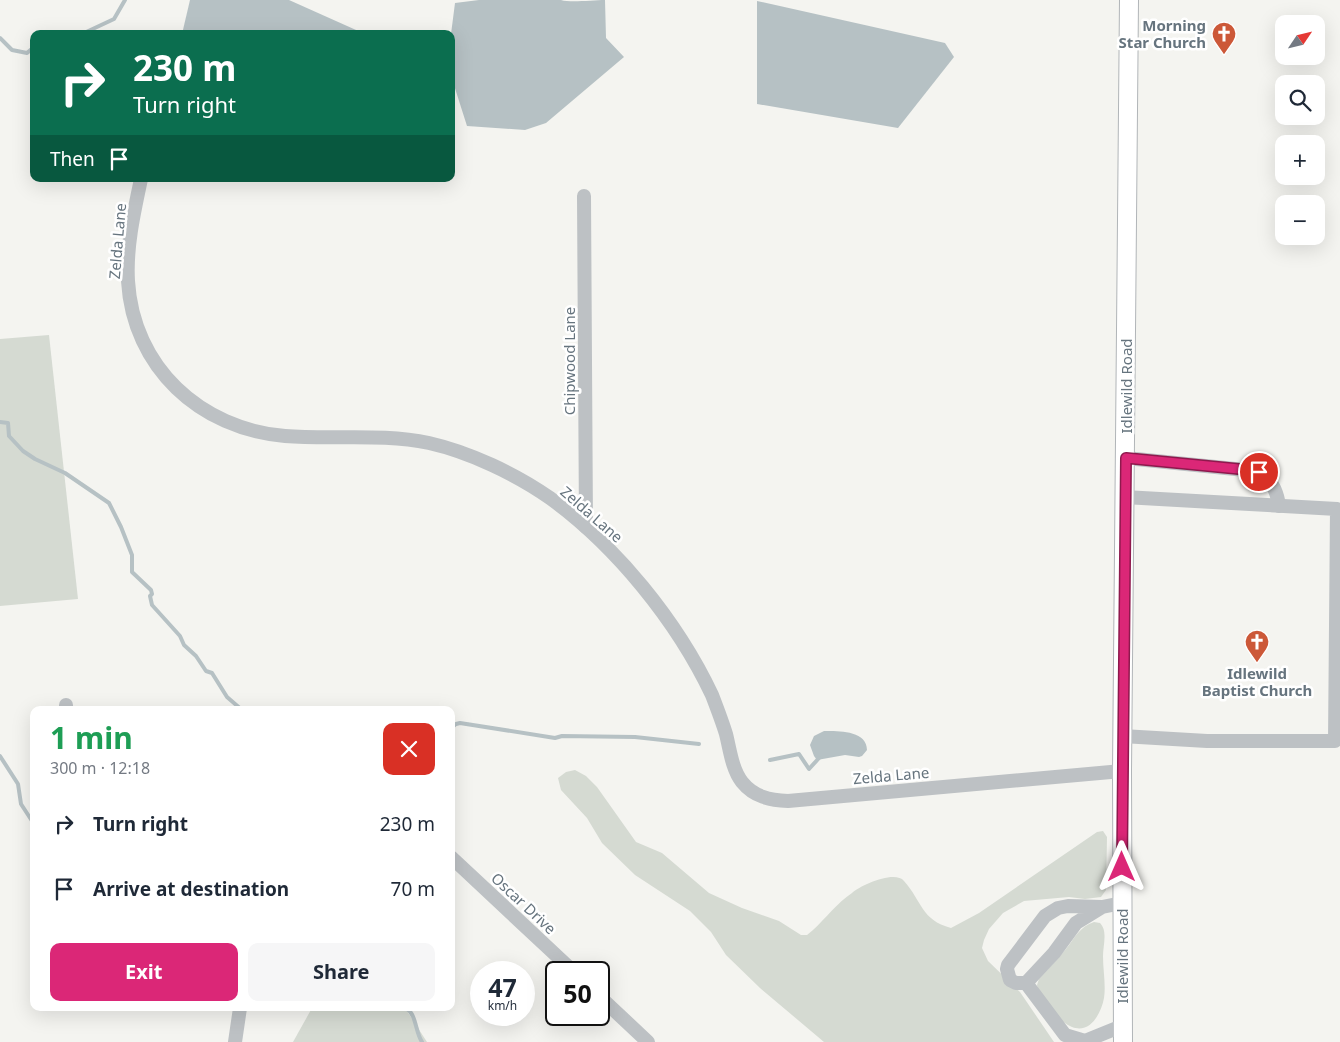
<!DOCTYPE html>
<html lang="en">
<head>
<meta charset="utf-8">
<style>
  body { margin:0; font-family:"Noto Sans",sans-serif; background:#f6f6f7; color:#1f2937; height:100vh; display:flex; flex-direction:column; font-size:19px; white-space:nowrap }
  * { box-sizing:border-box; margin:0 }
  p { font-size:16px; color:#747a83 }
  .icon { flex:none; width:28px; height:28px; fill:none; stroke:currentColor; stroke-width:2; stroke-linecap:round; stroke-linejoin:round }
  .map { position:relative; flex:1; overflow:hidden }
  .drawer { position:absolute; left:30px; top:706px; width:425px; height:305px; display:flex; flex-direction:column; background:#fff; border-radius:10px; box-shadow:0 5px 20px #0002 }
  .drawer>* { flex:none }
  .banner { position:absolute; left:30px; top:30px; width:425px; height:152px; border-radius:10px; box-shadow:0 5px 20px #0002; background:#0b6e4f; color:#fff; overflow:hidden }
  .needle { width:32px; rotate:55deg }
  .controls { position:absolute; left:1275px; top:15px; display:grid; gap:10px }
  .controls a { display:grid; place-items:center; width:50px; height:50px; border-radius:10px; background:#fff; box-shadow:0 5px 20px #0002; font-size:25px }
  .speed { position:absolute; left:470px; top:961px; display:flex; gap:10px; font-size:25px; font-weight:700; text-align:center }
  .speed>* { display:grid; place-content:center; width:65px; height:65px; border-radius:50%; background:#fff; box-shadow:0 5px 20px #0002; line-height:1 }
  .speed small { font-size:12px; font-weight:400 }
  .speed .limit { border:2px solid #111; border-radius:8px; background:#fff; color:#111 }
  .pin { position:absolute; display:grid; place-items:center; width:42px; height:42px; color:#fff; margin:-21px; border:2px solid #fff; border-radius:50%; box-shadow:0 1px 5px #0007 }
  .me { position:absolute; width:55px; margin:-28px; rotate:0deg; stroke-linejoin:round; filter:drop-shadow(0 0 4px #0008) }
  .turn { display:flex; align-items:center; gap:18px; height:105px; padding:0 20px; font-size:22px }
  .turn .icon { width:65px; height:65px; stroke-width:2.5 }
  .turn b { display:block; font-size:35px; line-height:42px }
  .then { display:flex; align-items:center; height:48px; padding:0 20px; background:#0003; gap:10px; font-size:19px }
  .round { display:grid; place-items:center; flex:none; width:52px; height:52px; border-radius:10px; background:#f6f6f7 }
  .headline { display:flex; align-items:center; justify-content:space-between; height:85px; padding:0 20px }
  h1 { font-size:30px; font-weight:700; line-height:38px; color:#1e9e55 }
  .button { display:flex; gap:10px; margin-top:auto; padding:10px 20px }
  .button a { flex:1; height:58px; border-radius:10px; background:#db2777; color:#fff; font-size:20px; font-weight:700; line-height:58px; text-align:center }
  .button a+a { background:#f6f6f7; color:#1f2937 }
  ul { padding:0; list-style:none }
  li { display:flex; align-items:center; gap:15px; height:65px; padding:0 20px }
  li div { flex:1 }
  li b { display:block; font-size:19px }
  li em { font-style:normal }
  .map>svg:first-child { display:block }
</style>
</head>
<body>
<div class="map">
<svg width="1340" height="1042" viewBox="0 0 1340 1042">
  <rect width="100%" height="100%" fill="#f4f4f0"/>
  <g fill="#d5dad2">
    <polygon points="49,335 78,599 0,606 0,339"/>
    <path d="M575,770L586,776L597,787L636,842L662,853L709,893L742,908L779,921L801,935H807L813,930C826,918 837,903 852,893C861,885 895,870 904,881C922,901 921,920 951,928L979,913L1097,832L1103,831L1107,837L1106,890L1101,897L1085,899L1069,897L1024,901L1003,913L989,929L984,940L982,948L988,961L1020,992L1054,1042H824L760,988L726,955L711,932L690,911L635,875L602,843L587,818L561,790L558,778L566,772Z"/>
    <path d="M1094,922L1100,923C1108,931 1103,945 1103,956C1103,970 1106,985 1104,998C1101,1014 1090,1034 1072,1027C1057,1021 1047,1002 1038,990L1037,985L1039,979C1048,969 1057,960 1066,949C1074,939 1080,926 1094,922Z"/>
    <polygon points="312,1008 405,1008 427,1042 293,1042"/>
  </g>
  <g fill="#b6c1c4">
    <polygon points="190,0 289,0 365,34 182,34"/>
    <path d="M479,0H561C571,3 592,0 605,0L606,38L624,57L546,123L525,130L467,126L453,82L451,34L455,3Z"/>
    <polygon points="757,1 945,43 954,57 898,128 757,104"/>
    <path d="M824,731C837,731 867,730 867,750L862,756L859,757L845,755L817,760L814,756L810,745L814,736Z"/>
  </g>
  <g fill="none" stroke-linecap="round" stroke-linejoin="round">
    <g stroke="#b6c1c4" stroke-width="4">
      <polyline points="82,34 114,19 125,0"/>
      <polyline points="0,38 12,50 27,53 34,47"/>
      <polyline points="0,422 8,423 9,436 23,451 35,459 65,473 109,503 121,527 132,555 132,572 151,590 152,594 150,596 152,605 180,636 184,645 196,656 206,671 212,673 227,697 242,710"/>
      <polyline points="451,728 456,724 460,723 555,738 562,736 635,737 699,744"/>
      <polyline points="0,756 18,784 21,804 34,824"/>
      <polyline points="770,760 799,754 809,769 819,758"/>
      <path d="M406,1008C417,1015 415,1032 422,1042"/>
    </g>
    <defs>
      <polyline id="major" points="1123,1042 1122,771 1129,0"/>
    </defs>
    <use href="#major" stroke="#b1b5b8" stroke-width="20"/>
    <g stroke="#bdc1c4" stroke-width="14">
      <path d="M141,179C134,212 126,247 128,281C133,367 200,429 285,436C333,440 381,433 429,443C469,452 516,474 550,498C616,546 677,621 712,695C717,708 722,721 726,734C730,750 732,769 742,782C754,797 770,800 788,801L1122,771"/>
      <polyline points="584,196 586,527"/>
      <path d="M1126,458L1255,471C1271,477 1277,490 1279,506"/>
      <polyline points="66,705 66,710"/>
      <polyline points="1122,736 1207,741 1335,741 1337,509 1124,497"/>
      <polyline points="451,857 574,972"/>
      <polyline points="1102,907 1076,923 1054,953 1026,983 1016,983 1010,980 1007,969 1008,965 1045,916 1058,908 1068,906 1102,907 1122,903"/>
      <polyline points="1026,983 1065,1035 1085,1041 1122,1026"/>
      <polyline points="599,996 648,1042"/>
      <polyline points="235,1042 240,1008"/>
    </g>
    <use href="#major" stroke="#fff" stroke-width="18"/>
  </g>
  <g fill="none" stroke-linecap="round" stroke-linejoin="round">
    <defs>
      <polyline id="route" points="1122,867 1126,458 1249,470 1259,472"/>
    </defs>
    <use href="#route" stroke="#8e194d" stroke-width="12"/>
    <use href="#route" stroke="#db2777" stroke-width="9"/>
  </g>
  <defs>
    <symbol id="church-pin" viewBox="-11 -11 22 30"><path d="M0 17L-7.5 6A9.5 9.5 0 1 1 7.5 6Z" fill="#cc5838" stroke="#fff"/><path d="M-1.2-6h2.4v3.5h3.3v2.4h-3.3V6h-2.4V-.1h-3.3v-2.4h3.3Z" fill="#fff"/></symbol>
  </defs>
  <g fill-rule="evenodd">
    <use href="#church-pin" x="1210" y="20" width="28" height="38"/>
    <use href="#church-pin" x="1243" y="628" width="28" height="38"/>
  </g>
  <g text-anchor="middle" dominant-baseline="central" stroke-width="5" stroke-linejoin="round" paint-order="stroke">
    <g font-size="15" font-weight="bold" fill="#66747e" stroke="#fff" text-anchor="end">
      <text x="1206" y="25">Morning<tspan x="1206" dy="17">Star Church</tspan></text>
      <text x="1257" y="673" text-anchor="middle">Idlewild<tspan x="1257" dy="17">Baptist Church</tspan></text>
    </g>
    <g font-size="15" fill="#66747e" stroke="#fff">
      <text transform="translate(117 241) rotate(-85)">Zelda Lane</text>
      <text transform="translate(569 361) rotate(-90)">Chipwood Lane</text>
      <text transform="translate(1126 386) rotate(-90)">Idlewild Road</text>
      <text transform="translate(592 514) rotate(41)">Zelda Lane</text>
      <text transform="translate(891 775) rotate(-5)">Zelda Lane</text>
      <text transform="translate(524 903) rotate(43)">Oscar Drive</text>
      <text transform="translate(1122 956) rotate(-90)">Idlewild Road</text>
    </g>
  </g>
</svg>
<div class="controls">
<a><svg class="needle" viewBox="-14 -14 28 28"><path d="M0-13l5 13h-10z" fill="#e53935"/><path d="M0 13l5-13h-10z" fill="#747a83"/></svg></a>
<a><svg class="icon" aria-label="search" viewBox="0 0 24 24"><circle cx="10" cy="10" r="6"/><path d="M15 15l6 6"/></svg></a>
<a>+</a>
<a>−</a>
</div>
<div class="speed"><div>47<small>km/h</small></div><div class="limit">50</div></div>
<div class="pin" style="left:1259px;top:472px;background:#d93025"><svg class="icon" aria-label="arrive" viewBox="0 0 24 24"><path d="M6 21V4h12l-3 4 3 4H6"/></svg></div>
<svg class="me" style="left:1122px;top:867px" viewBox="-20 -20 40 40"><path d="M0-17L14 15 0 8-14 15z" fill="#db2777" stroke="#fff" stroke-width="4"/></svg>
<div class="banner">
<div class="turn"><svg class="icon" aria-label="right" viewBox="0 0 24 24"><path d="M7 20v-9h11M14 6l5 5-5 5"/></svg><div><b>230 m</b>Turn right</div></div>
<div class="then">Then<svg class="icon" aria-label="arrive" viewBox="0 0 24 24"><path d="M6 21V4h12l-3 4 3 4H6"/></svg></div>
</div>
<section class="drawer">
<div class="headline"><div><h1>1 min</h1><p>300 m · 12:18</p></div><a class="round" style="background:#d93025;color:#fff"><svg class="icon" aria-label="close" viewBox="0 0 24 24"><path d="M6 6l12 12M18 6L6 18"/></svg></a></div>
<ul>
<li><svg class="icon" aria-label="right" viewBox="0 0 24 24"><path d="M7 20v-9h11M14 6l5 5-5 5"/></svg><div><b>Turn right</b></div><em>230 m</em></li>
<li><svg class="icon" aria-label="arrive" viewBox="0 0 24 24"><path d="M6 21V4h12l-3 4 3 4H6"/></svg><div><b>Arrive at destination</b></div><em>70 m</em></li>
</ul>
<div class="button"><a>Exit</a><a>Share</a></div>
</section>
</div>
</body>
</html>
